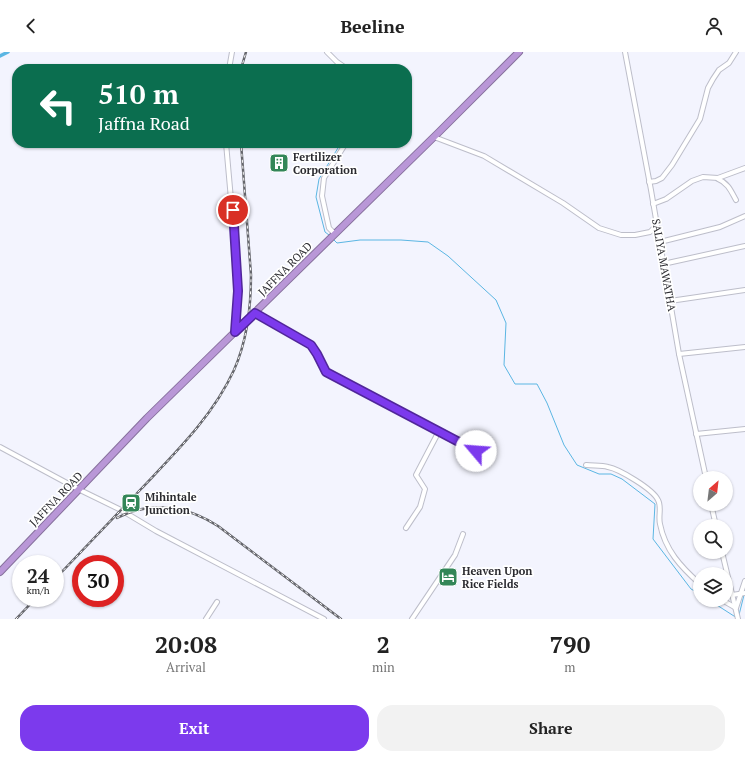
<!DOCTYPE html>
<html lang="en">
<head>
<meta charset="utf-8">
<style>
  body { margin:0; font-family:"PT Serif",serif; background:#f2f2f2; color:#222; height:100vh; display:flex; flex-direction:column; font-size:15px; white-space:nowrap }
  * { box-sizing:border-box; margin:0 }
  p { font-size:13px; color:#767676 }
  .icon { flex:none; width:22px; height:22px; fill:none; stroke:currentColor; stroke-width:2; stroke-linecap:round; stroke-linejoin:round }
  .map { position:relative; height:567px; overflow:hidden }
  .details { display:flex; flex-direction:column; background:#fff; flex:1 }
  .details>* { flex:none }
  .top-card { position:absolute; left:12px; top:12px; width:400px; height:84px; border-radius:16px; box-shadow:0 1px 3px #0004; background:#0b6e4f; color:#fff; overflow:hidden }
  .needle { width:26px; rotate:28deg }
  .fabs { position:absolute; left:693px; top:419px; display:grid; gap:8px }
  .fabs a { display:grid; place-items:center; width:40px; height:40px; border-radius:50%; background:#fff; box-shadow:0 1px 3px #0004; font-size:20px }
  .speed { position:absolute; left:12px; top:503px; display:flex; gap:8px; font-size:20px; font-weight:700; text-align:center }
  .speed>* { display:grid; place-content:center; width:52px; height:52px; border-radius:50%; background:#fff; box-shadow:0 1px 3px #0004; line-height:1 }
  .speed small { font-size:10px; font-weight:400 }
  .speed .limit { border:6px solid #d22; background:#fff; color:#111 }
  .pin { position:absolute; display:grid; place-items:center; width:34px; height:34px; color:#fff; margin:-17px; border:2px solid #fff; border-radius:50%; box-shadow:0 1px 4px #0007 }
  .me { position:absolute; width:44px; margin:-22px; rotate:297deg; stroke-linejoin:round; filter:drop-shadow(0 0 3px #0008) }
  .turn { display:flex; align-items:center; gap:14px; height:84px; padding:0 20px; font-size:18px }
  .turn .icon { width:52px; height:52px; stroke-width:2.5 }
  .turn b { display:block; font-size:28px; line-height:34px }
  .eta { display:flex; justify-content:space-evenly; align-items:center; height:68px; text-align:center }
  .eta b { font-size:24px; font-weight:800; line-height:28px }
  .primary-button { display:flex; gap:8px; margin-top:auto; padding:8px 20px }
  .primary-button a { flex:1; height:46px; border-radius:16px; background:#7c3aed; color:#fff; font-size:16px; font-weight:800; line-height:46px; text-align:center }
  .primary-button a+a { background:#f2f2f2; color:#222 }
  header { display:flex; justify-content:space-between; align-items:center; height:52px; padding:0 20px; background:#fff; font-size:18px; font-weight:800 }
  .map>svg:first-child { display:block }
</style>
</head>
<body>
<header><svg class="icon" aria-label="back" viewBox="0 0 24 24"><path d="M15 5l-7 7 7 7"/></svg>Beeline<svg class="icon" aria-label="person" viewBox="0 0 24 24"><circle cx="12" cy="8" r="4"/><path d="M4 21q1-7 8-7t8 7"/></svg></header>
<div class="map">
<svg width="745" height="567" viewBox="0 0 745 567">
  <rect width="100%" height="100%" fill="#f3f4fe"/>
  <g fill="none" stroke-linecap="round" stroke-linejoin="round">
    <g stroke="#5bb6e3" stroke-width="1">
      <polyline points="329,183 325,180 316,145 319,127 341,91"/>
      <polyline points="333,187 337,191 360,188 401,188 428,190 448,204 496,248 506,271 504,313 515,332 537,332 547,351 564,393 577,413 599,422 611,422 622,427 655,452 653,487 691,537 700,542"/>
      <polyline points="709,548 737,566"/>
      <polyline points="739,563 744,543"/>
    </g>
    <polyline stroke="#5bb6e3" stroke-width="3.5" points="0,4 8,0"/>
    <defs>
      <g id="minor">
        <polyline points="327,0 337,10 347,17"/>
        <polyline points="625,0 651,138 679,302 706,426"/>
        <polyline points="229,17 232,0"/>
        <polyline points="434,85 484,104 563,151 599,176 621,183 635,183 650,180 657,173"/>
        <polyline points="226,91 237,215 238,239 235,279"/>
        <path d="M718,127C728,131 731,139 736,148"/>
        <polyline points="649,130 656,129 662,126 672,113 700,67 708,36 713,27 719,18 729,11 736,0"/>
        <polyline points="653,152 666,147 692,129 703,125 718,126 745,116"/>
        <polyline points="335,182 329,176 322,144 324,126 346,91"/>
        <polyline points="660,190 720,175 745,164"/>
        <polyline points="663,212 745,194"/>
        <polyline points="670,249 745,238"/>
        <polyline points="255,261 311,293 317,302 326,320 485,403"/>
        <polyline points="679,302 745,295"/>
        <polyline points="696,382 745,377"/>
        <polyline points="0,395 78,437 121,458 156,479 324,567"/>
        <path d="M586,413C593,414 601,413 608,415C619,417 653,437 658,448C662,455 658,464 660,472C665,498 681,515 700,532"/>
        <polyline points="711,452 716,474"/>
        <polyline points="406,476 420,455 425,437 416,423 439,379"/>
        <polyline points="722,500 738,567"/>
        <polyline points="732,543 745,541"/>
        <polyline points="722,548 736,556 745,529"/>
        <polyline points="206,567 217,550"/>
        <polyline points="412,567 455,503 463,482"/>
      </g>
      <polyline id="highway" points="0,520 147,366 439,80 519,0"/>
    </defs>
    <use href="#minor" stroke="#bdbeca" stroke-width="6"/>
    <use href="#highway" stroke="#87719d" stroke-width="8"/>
    <use href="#minor" stroke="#fff" stroke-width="4"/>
    <use href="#highway" stroke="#b997d7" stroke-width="6"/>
    <defs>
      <g id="rail">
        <polyline points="241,17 246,0"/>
        <path d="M117,466C151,448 187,454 218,474L341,567"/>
        <path d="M55,527C84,497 112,467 141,437C176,400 213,364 234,318C247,289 251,254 251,223L241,91"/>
        <polyline points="16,567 36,546"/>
      </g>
    </defs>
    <use href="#rail" stroke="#65666c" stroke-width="2.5"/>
    <use href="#rail" stroke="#fff" stroke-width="1" stroke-dasharray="3" stroke-linecap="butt"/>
  </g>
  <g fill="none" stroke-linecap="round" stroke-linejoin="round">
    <defs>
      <polyline id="route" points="233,158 238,239 235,280 255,261 311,293 317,302 326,320 476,399"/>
    </defs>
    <use href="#route" stroke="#51269a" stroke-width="10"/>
    <use href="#route" stroke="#7c3aed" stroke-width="7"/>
  </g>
  <defs>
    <symbol id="building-square" viewBox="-11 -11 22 22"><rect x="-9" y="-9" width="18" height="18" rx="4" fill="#338658" stroke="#fff"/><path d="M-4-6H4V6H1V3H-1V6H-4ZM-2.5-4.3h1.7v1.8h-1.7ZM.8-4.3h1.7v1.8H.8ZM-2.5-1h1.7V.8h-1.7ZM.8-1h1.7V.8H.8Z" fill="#fff"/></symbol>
    <symbol id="station-square" viewBox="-11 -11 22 22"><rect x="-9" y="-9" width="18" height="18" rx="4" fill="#338658" stroke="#fff"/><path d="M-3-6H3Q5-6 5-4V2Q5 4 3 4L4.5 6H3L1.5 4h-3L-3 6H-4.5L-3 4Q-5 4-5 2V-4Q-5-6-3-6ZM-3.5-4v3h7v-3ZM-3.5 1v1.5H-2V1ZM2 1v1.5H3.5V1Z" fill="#fff"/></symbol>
    <symbol id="hotel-square" viewBox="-11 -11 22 22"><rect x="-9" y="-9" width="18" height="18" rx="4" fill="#338658" stroke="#fff"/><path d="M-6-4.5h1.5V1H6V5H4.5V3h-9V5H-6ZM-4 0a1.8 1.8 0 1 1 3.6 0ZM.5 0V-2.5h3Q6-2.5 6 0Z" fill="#fff"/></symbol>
  </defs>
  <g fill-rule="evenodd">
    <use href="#building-square" x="268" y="100" width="22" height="22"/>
    <use href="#station-square" x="120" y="440" width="22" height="22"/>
    <use href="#hotel-square" x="437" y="514" width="22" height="22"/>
  </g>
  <g text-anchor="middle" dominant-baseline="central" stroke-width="3.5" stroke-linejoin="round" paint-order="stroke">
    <g font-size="11" font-weight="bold" fill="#2b2b30" stroke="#fff" text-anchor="start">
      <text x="293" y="105">Fertilizer<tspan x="293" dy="13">Corporation</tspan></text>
      <text x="145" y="445">Mihintale<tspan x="145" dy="13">Junction</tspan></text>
      <text x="462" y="519">Heaven Upon<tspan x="462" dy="13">Rice Fields</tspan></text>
    </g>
    <g font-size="11" fill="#2b2b30" stroke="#fff">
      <text transform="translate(664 213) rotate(80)">SALIYA MAWATHA</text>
      <text transform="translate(285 217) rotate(-45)">JAFFNA ROAD</text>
      <text transform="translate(56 447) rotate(-46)">JAFFNA ROAD</text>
    </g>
  </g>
</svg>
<div class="fabs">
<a><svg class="needle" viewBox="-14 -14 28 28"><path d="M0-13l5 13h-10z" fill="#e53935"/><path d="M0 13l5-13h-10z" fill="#767676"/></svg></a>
<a><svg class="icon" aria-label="search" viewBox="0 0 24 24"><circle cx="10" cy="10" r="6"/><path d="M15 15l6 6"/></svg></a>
<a><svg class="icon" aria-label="layers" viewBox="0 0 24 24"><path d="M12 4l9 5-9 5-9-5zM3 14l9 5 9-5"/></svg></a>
</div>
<div class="speed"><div>24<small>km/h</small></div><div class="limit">30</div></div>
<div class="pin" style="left:233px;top:158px;background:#d93025"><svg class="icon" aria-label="arrive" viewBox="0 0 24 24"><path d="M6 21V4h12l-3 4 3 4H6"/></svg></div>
<svg class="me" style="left:476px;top:399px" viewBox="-20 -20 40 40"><circle r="19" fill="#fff"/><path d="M0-13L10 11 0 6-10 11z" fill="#7c3aed"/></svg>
<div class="top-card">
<div class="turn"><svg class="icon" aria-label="left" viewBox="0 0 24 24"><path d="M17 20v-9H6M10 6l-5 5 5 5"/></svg><div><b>510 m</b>Jaffna Road</div></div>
</div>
</div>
<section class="details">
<div class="eta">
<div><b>20:08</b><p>Arrival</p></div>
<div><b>2</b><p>min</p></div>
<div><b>790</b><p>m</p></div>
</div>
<div class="primary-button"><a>Exit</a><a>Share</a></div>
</section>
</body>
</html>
